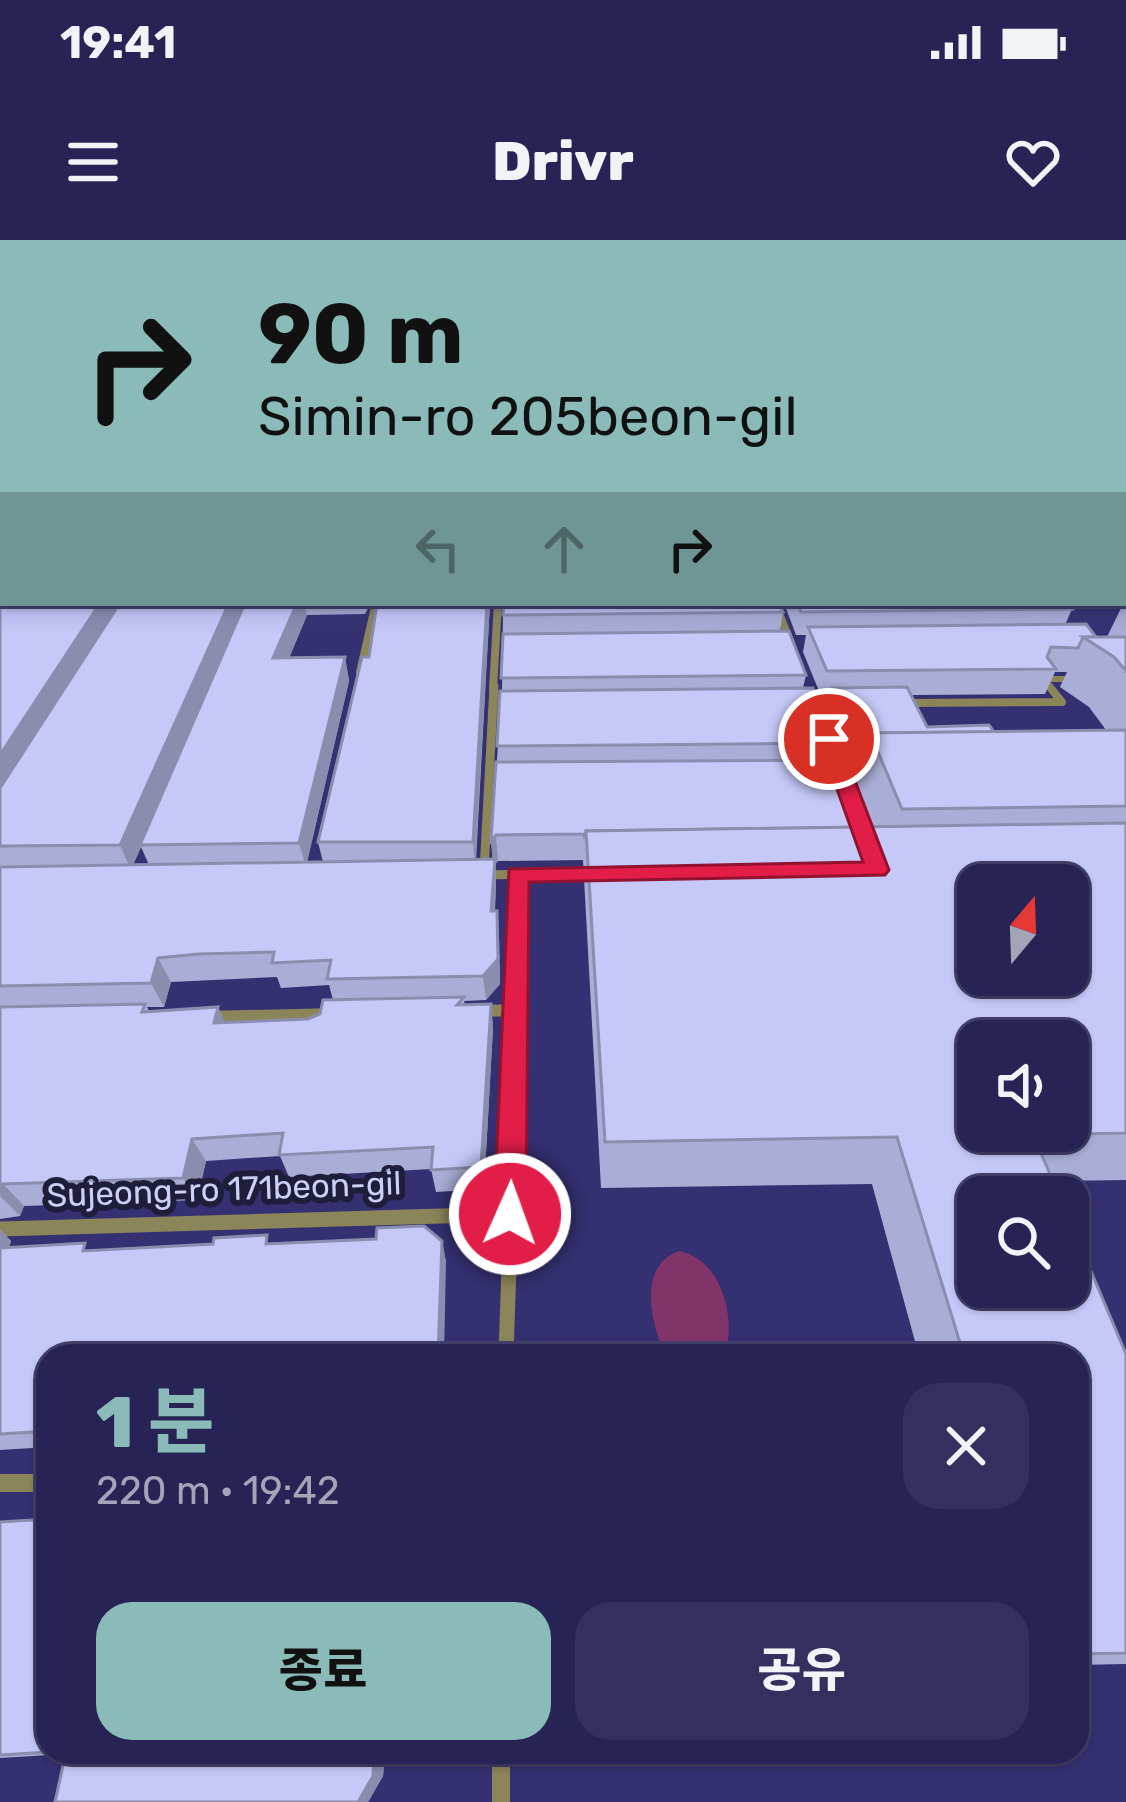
<!DOCTYPE html>
<html lang="ko">
<head>
<meta charset="utf-8">
<style>
  body { margin:0; font-family:Rubik,"Noto Sans KR",sans-serif; background:#33305f; color:#f1f3f6; height:100vh; display:flex; flex-direction:column; font-size:45px; white-space:nowrap }
  * { box-sizing:border-box; margin:0 }
  p { font-size:39px; color:#a4a4b9 }
  .icon { flex:none; width:66px; height:66px; fill:none; stroke:currentColor; stroke-width:2; stroke-linecap:round; stroke-linejoin:round }
  .map { position:relative; flex:1; overflow:hidden }
  .panel { position:absolute; left:36px; top:1104px; width:1053px; height:420px; display:flex; flex-direction:column; background:#272455; border-radius:36px; box-shadow:0 3px 9px #0004,0 0 0 3px #43416c }
  .panel>* { flex:none }
  .guide { position:absolute; left:0px; top:0px; width:1128px; height:366px; box-shadow:0 3px 9px #0004,0 0 0 3px #43416c; background:#8bbbb9; color:#111; overflow:hidden }
  .needle { width:78px; rotate:19deg }
  .buttons { position:absolute; left:957px; top:624px; display:grid; gap:24px }
  .buttons a { display:grid; place-items:center; width:132px; height:132px; border-radius:24px; background:#272455; box-shadow:0 3px 9px #0004,0 0 0 3px #43416c; font-size:60px }
  .pin { position:absolute; display:grid; place-items:center; width:102px; height:102px; color:#fff; margin:-51px; border:6px solid #fff; border-radius:50%; box-shadow:0 3px 12px #0007 }
  .me { position:absolute; width:132px; margin:-66px; rotate:2deg; stroke-linejoin:round; filter:drop-shadow(0 0 9px #0008) }
  .turn { display:flex; align-items:center; gap:42px; height:252px; padding:0 60px; font-size:54px }
  .turn .icon { width:156px; height:156px; stroke-width:2.5 }
  .turn b { display:block; font-size:84px; line-height:102px }
  .lanes { display:flex; align-items:center; height:114px; padding:0 60px; background:#0003; justify-content:center; gap:60px; direction:ltr }
  .lanes .off { opacity:.35 }
  .round { display:grid; place-items:center; flex:none; width:126px; height:126px; border-radius:36px; background:#33305f }
  .summary { display:flex; align-items:center; justify-content:space-between; height:204px; padding:0 60px }
  h1 { font-size:72px; font-weight:800; line-height:90px; color:#8bbbb9 }
  .button { display:flex; gap:24px; margin-top:auto; padding:24px 60px }
  .button a { flex:1; height:138px; border-radius:36px; background:#8bbbb9; color:#111; font-size:48px; font-weight:800; line-height:138px; text-align:center }
  .button a+a { background:#33305f; color:#f1f3f6 }
  .status { display:flex; justify-content:space-between; align-items:center; height:84px; padding:0 60px; background:#272455; direction:ltr }
  .status svg { height:33px; fill:currentColor }
  header { display:flex; justify-content:space-between; align-items:center; height:156px; padding:0 60px; background:#272455; font-size:54px; font-weight:800 }
  .map>svg:first-child { display:block }
</style>
</head>
<body>
<div class="status"><b>19:41</b><svg viewBox="0 0 49 12"><path d="M0 12V9h3v3zM5 12V6h3v6zM10 12V3h3v9zM15 12V0h3v12zM26 1h20v11H26zM47 4h2v5h-2z"/></svg></div>
<header><svg class="icon" aria-label="menu" viewBox="0 0 24 24"><path d="M4 6h16M4 12h16M4 18h16"/></svg>Drivr<svg class="icon" aria-label="heart" viewBox="0 0 24 24"><path d="M12 20l-8-8c-3-5 5-10 8-4 3-6 11-1 8 4z"/></svg></header>
<div class="map">
<svg width="1126" height="1562" viewBox="0 0 1126 1562">
  <rect width="100%" height="100%" fill="#343071"/>
  <path fill="#813469" d="M679,1011C723,1020 736,1078 725,1116L665,1114C651,1083 637,1026 679,1011Z"/>
  <g fill="none" stroke-linecap="round" stroke-linejoin="round">
    <polyline stroke="#8b855a" stroke-width="6" points="1052,449 1043,439 1074,439"/>
    <polyline stroke="#8b855a" stroke-width="8" points="905,463 1062,462 1049,446"/>
    <g stroke="#8b855a" stroke-width="8">
      <polyline points="775,363 791,404"/>
      <polyline points="360,432 376,363"/>
      <polyline points="493,449 498,363"/>
    </g>
    <g stroke="#8b855a" stroke-width="9">
      <polyline points="484,631 494,446"/>
      <polyline points="517,634 517,640"/>
      <polyline points="479,635 597,633"/>
    </g>
    <g stroke="#8b855a" stroke-width="12">
      <polyline points="477,771 518,770"/>
      <polyline points="207,777 337,774"/>
      <polyline points="514,880 517,637"/>
    </g>
    <g stroke="#8b855a" stroke-width="15">
      <polyline points="0,989 510,974"/>
      <polyline points="506,1116 514,877"/>
    </g>
    <g stroke="#8b855a" stroke-width="18">
      <polyline points="0,1243 48,1243"/>
      <polyline points="501,1512 501,1562"/>
    </g>
    <rect fill="#b8ae68" fill-rule="evenodd" x="1125" y="258" width="1" height="8"/>
  </g>
  <g fill="#aaadd5" fill-rule="evenodd">
    <path d="M0,177H3V363H371L365,374L307,375L289,418L345,417L349,441L307,622H323L318,602L369,417L490,363L476,620H493L491,601L502,451L503,375L783,372L780,391L806,435L803,448L836,503L831,520L870,587L854,545L859,529H848L827,473L831,456H821L803,412L806,395H796L784,363H1067L1072,369L1065,385L1096,397H1107L1123,364H1126V940L1053,941L1126,1114V1424L1077,1425V1116H919L872,944L601,948L583,620L498,621L495,624L496,644L495,671L499,696L500,744L486,760L464,761L465,765L491,764L493,788L484,949L436,952L431,929L289,937L280,916L206,921L197,960L24,966L20,976L0,979ZM1055,432H1067L1060,447L1089,467L1106,490L994,492L927,487L911,455L1045,454ZM141,607L149,625H133ZM277,737L281,748L329,745L333,760L320,774L308,779L225,783L218,767L149,771L147,767H164L171,742Z"/>
    <polygon points="0,990 11,1001 9,1008 92,1010 272,1003 442,1001 446,1022 48,1116 48,1207 0,1210"/>
    <polygon points="0,1282 48,1512 385,1512 383,1536 368,1562 55,1562 66,1514 0,1518"/>
  </g>
  <g fill="#8b8dae">
    <polygon points="100,363 123,363 0,562 0,515"/>
    <polygon points="229,363 245,363 140,605 141,607 131,630 120,605"/>
    <polygon points="297,363 304,363 307,375 279,442 273,418"/>
    <polygon points="487,363 490,363 475,627 473,602"/>
    <polygon points="345,417 349,441 306,627 299,603"/>
    <polygon points="496,595 498,621 495,624 496,644 493,696 491,671 493,626 491,601"/>
    <polygon points="497,671 500,744 486,760 483,736"/>
    <polygon points="158,718 171,742 164,767 151,743"/>
    <polygon points="491,764 493,788 484,949 481,927"/>
    <polygon points="218,767 229,791 214,783"/>
    <polygon points="192,899 206,921 197,960 183,938"/>
    <polygon points="3,944 24,966 20,976 0,956"/>
    <polygon points="0,990 11,1001 1,1030 0,1029"/>
    <polygon points="442,1001 446,1022 444,1116 438,1116"/>
    <polygon points="374,1512 385,1512 383,1536 368,1562 358,1562"/>
  </g>
  <g fill="#c6c9f8" stroke="#8b8dae" stroke-width="3" fill-rule="evenodd">
    <rect x="0" y="177" width="3" height="158"/>
    <rect x="1125" y="177" width="1" height="59"/>
    <polygon points="3,347 3,363 100,363 0,515 0,350"/>
    <polygon points="120,363 229,363 120,605 0,606 0,548"/>
    <polygon points="245,363 297,363 273,418 345,417 299,603 140,605"/>
    <polygon points="377,363 487,363 473,602 318,602 362,417 369,417"/>
    <polygon points="504,363 779,363 783,372 503,375"/>
    <polygon points="797,363 1067,363 1072,369 801,372"/>
    <polygon points="1086,384 1096,397 1083,397 1078,408 1051,407 1047,417 1056,429 827,431 808,387"/>
    <polygon points="789,391 806,435 501,438 503,394"/>
    <polygon points="1083,397 1126,397 1126,431 1114,417"/>
    <polygon points="907,447 927,487 989,485 994,492 870,493 867,503 855,503 833,448"/>
    <polygon points="813,448 836,503 497,506 500,451"/>
    <polygon points="1126,490 1126,566 902,569 870,493"/>
    <polygon points="842,520 869,587 586,591 585,599 584,594 496,595 491,601 496,522"/>
    <path d="M1126,583V893L1033,895L1060,957H978V1047H1068V977L1126,1114V1413L1077,1414V1116H964L897,897L605,902L586,591ZM978,645H1068V735H978ZM978,801H1068V891H978Z"/>
    <polygon points="495,619 491,671 497,671 498,719 483,736 327,739 331,720 272,723 274,712 199,714 158,718 151,743 0,746 0,627"/>
    <polygon points="464,757 457,765 491,764 481,927 431,930 433,907 279,915 283,893 192,899 183,938 3,944 0,953 0,767 145,764 142,772 218,767 214,783 308,779 320,774 323,760"/>
    <polygon points="424,986 442,1001 438,1116 48,1116 48,1191 0,1194 0,1008 85,1003 83,1011 213,1004 214,998 267,995 266,1004 376,999 377,988"/>
    <polygon points="48,1279 48,1512 50,1512 0,1515 0,1282"/>
    <polygon points="66,1512 374,1512 373,1536 358,1562 55,1562"/>
  </g>
  <linearGradient id="sky" x2="0" y2="1"><stop stop-color="#1d1a3e"/><stop offset="0.45" stop-color="#4a4e86"/><stop offset="1" stop-color="#4a4e86" stop-opacity="0"/></linearGradient>
  <rect width="1126" height="395" fill="url(#sky)"/>
  <polygon fill="#e11d48" stroke="#92132f" stroke-width="3" points="829,493 839,499 889,630 885,635 529,642 526,974 521,984 510,988 498,984 494,974 509,629 863,622 819,499"/>
  <g text-anchor="middle" dominant-baseline="central" stroke-width="12" stroke-linejoin="round" paint-order="stroke">
    <g font-size="33" fill="#cccff6" stroke="#1e1e3b">
      <text transform="translate(224 949) rotate(-2)">Sujeong-ro 171beon-gil</text>
    </g>
  </g>
</svg>
<div class="buttons">
<a><svg class="needle" viewBox="-14 -14 28 28"><path d="M0-13l5 13h-10z" fill="#e53935"/><path d="M0 13l5-13h-10z" fill="#a4a4b9"/></svg></a>
<a><svg class="icon" aria-label="sound" viewBox="0 0 24 24"><path d="M4 9h4l5-4v14l-5-4H4zM17 9q2 3 0 6"/></svg></a>
<a><svg class="icon" aria-label="search" viewBox="0 0 24 24"><circle cx="10" cy="10" r="6"/><path d="M15 15l6 6"/></svg></a>
</div>
<div class="pin" style="left:829px;top:499px;background:#d93025"><svg class="icon" aria-label="arrive" viewBox="0 0 24 24"><path d="M6 21V4h12l-3 4 3 4H6"/></svg></div>
<svg class="me" style="left:510px;top:974px" viewBox="-20 -20 40 40"><circle r="17" fill="#e11d48" stroke="#fff" stroke-width="3"/><path d="M0-11L8 9 0 5-8 9z" fill="#fff"/></svg>
<div class="guide">
<div class="turn"><svg class="icon" aria-label="right" viewBox="0 0 24 24"><path d="M7 20v-9h11M14 6l5 5-5 5"/></svg><div><b>90 m</b>Simin-ro 205beon-gil</div></div>
<div class="lanes"><svg class="icon off" aria-label="left" viewBox="0 0 24 24"><path d="M17 20v-9H6M10 6l-5 5 5 5"/></svg><svg class="icon off" aria-label="ahead" viewBox="0 0 24 24"><path d="M12 20V5M6 11l6-6 6 6"/></svg><svg class="icon" aria-label="right" viewBox="0 0 24 24"><path d="M7 20v-9h11M14 6l5 5-5 5"/></svg></div>
</div>
<section class="panel">
<div class="summary"><div><h1>1 분</h1><p>220 m · 19:42</p></div><a class="round"><svg class="icon" aria-label="close" viewBox="0 0 24 24"><path d="M6 6l12 12M18 6L6 18"/></svg></a></div>
<div class="button"><a>종료</a><a>공유</a></div>
</section>
</div>
</body>
</html>
